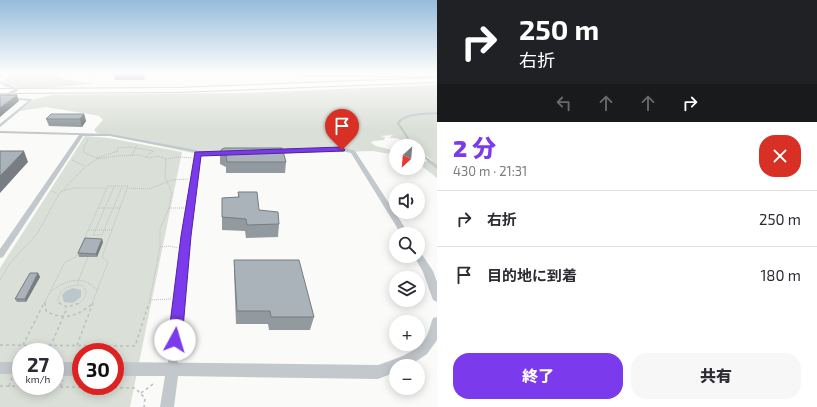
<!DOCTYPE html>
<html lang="ja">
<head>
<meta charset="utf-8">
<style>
  body { margin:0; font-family:"Exo 2","Noto Sans JP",sans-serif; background:#f7f7f7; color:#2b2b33; height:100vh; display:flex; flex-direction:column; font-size:15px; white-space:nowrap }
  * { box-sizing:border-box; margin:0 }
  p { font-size:13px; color:#7c7c81 }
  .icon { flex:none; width:22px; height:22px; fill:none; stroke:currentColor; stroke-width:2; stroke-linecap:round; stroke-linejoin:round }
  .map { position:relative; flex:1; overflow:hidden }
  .panel { display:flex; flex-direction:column; background:#fff; width:380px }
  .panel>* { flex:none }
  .guide { background:#202124; color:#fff; overflow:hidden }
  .needle { width:26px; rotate:206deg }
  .fabs { position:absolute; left:389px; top:139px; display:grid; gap:8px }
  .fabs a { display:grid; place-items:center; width:36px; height:36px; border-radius:50%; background:#fff; box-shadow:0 2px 10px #0003; font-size:20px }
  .speed { position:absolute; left:12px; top:343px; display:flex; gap:8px; font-size:20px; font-weight:700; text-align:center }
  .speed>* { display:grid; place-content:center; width:52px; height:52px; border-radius:50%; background:#fff; box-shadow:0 2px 10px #0003; line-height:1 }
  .speed small { font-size:10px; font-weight:400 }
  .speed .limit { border:6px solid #d22; background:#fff; color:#111 }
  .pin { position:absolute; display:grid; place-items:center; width:34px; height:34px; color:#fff; margin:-41px -17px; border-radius:50% 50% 50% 0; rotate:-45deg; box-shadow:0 0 4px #0007 }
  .pin .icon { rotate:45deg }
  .me { position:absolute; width:44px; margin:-22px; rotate:6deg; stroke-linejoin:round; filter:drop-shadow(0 0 3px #0008) }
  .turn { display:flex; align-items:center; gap:14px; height:84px; padding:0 16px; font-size:18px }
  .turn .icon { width:52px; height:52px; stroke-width:2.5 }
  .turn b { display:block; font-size:28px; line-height:34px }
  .lanes { display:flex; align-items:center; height:38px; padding:0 16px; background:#0003; justify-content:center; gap:20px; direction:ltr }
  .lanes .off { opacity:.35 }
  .round { display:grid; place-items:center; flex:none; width:42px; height:42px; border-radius:16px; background:#f7f7f7 }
  .head { display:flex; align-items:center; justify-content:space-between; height:68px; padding:0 16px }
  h1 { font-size:24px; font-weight:800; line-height:30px; color:#7c3aed }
  .action { display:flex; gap:8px; margin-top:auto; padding:8px 16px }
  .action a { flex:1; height:46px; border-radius:16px; background:#7c3aed; color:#fff; font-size:16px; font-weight:800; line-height:46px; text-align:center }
  .action a+a { background:#f7f7f7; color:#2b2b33 }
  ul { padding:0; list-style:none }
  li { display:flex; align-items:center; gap:12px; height:56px; padding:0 16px; border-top:1px solid #e1e1e2 }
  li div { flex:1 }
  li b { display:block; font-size:15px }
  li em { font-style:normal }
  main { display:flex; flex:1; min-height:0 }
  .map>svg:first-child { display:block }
</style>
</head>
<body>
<main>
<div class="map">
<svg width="437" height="407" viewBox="0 0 437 407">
  <rect width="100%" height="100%" fill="#fafaf8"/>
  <g fill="#dadfd7" fill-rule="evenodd">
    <path d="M10,73H58L57,75L64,79L94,84C69,85 43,90 19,89V87L6,84L3,80Z"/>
    <path d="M437,85V178L418,163V158L426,162L433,161L418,150V146C407,146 404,137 389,138L393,135L380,136L385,137L384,140L373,141L371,143L376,146L396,151V155L373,151L208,156L97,133L94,130L103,120L99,116L94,115L46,107L20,111L35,99L52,95L247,93Z"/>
    <path d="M85,136L109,138L182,152L130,407H0V268ZM21,352H55V386H21ZM81,352H115V386H81Z"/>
  </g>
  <polygon fill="#bbc7cb" points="73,288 81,290 81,297 73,303 64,302 62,295 66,291"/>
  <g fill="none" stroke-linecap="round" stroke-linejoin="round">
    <defs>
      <polygon id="primary" points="437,78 437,82 177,92 0,93 0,89 177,88"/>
    </defs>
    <use href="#primary" stroke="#b5babe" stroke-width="2"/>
    <g stroke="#bbbfc2" stroke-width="1" stroke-dasharray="1 1" stroke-linecap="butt">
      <polyline points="88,139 83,150 85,153 97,158"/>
      <polyline points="132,155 137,145"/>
      <polyline points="97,158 118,151 117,148 131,147 153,151 146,157"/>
      <polyline points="166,159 179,157 192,158"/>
      <polyline points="72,160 85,166"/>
      <polyline points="114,187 93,235 102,235 122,187"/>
      <polyline points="129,188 149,189 172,180 188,179"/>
      <polyline points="52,191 57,194"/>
      <polyline points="62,191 74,188 106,188"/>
      <polyline points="99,208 120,208"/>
      <polyline points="169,208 184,208"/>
      <polyline points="89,230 112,230"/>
      <polyline points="160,247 170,246 178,248"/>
      <polyline points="0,280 10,263 37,234 59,194 85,167 97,159 116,156 139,155 149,158 158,156 166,159 165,177 172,193 169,208 160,229 160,247 149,304"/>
      <polyline points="77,284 88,257"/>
      <path d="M51,291C67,280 82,274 97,290"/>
      <polyline points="150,300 171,299"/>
      <polyline points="45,302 45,304"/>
      <polyline points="44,304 65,262 76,257 108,186 128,186 102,257 108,262 92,304"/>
      <path d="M60,304L58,302C58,288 70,285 82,285C89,292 86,299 78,304"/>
    </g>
    <g stroke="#bbbfc2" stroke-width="1.5" stroke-dasharray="3 3" stroke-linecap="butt">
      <path d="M45,303L46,311C63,321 78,316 92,304"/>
      <polyline points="59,303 67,307 80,303"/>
      <polyline points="0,345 135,346 149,303"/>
      <polyline points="23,345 44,303"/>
      <polyline points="77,345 93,303"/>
      <polyline points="48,352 67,308"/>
      <polyline points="0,386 135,388 145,398 144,407"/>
      <polyline points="9,386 12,378"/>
      <polyline points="61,387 63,380"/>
      <polyline points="141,393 153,384"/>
    </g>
    <g stroke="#c3c8cc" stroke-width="1.5">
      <polyline points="347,73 350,76 437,77"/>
      <polyline points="300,76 350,76"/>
    </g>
    <g stroke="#c3c8cc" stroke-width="2">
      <path d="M413,146L398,123C405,113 426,114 437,113"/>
      <polyline points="418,151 429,161"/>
    </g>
    <polyline stroke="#c3c8cc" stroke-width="3" points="428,160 437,167"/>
    <g fill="#c3c8cc" fill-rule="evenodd">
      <polygon points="1,73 4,73 0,79 0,75"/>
      <polygon points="91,73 109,73 92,75"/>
      <polygon points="0,81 19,89 17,90 4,86 0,83"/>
      <polygon points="10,97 31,99 33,100 0,127 0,124 28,101 11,99 9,98"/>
      <polygon points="0,131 110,134 196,150 200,153 189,236 177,370 175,373 172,375 169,373 167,370 183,236 196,153 194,152 110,136 83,136 3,257 0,258 0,249 79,135 0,133"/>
    </g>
    <g fill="#c3c8cc" fill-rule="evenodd">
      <polygon points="342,147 355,151 409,234 401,234 351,153 342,151 273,154 270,152 273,150"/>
      <polygon points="198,151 231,151 234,153 231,155 196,154 196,152"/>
      <polygon points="418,251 421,253 433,271 437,282 437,302 433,300 423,272 414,256 418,256"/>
      <path d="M437,317V340L427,354L409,366H396V372L378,379L178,376L174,407H160L165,376H115V362L378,365C395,359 414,354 425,339C429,333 430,325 433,318Z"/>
      <rect x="0" y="362" width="21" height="12"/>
      <rect x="55" y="362" width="26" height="14"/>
    </g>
    <use href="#primary" fill="#fff" fill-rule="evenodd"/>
    <polyline stroke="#c3c8cc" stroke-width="3.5" points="5,97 17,89"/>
  </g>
  <g fill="#929a9f">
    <polygon points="114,75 144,75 145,80 115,80"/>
    <polygon points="84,114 86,121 82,127 49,126 46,119"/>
    <polygon points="220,152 286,162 285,173 226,173 226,167 220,164"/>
    <polygon points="238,192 259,210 279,224 278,237 246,238 245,231 222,230 222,198 238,197"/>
    <polygon points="103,242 97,257 79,257 78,253"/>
    <polygon points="234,260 314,317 310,330 269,330 268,324 236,324 234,272"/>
    <polygon points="38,273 40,277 26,302 17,302 15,299"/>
  </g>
  <g fill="#777d82">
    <polygon points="17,95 19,101 0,117 0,108"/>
    <polygon points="84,114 86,121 82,127 80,119"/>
    <polygon points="24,151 28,162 0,193 0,176"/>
    <polygon points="102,239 103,242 97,257 96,254"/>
    <polygon points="38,273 40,277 26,302 25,299"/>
  </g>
  <g fill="#aab3b9" stroke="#777d82">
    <polygon points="115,73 142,73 144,75 114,75"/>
    <polygon points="0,95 17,95 0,108"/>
    <polygon points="51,114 84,114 80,119 46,119"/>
    <polygon points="225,148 282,148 286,162 227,162 226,155 220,152 222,149"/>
    <polygon points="0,151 24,151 0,176"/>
    <polygon points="238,192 257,192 259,210 278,212 279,224 247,225 246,219 222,217 222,198 239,197"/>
    <polygon points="85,238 102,239 96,254 78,253"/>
    <polygon points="234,260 299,260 314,317 271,317 270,311 237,311"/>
    <polygon points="30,273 38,273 25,299 15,299"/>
  </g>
  <linearGradient id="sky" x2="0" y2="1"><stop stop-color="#96bcdc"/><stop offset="0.56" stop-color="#fdfdfc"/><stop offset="1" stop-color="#fdfdfc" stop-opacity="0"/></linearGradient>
  <rect width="437" height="130" fill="url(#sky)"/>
  <polygon fill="#7c3aed" stroke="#51269a" points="342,147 345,150 344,151 201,156 191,236 182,340 180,345 175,346 170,345 168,340 181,236 195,152"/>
</svg>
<div class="fabs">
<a><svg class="needle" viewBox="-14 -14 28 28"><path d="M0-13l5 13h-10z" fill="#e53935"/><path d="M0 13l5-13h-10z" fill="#7c7c81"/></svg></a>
<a><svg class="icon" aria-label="sound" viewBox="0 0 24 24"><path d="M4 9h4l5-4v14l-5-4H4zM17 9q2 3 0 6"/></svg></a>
<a><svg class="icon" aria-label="search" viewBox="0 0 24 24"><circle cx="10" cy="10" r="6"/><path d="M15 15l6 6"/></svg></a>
<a><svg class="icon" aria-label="layers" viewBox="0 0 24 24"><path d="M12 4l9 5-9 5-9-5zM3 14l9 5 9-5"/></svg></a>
<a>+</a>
<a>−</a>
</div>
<div class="speed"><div>27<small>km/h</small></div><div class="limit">30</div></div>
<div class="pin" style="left:342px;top:150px;background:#d93025"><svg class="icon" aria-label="arrive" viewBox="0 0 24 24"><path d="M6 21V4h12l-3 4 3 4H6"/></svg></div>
<svg class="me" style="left:175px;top:340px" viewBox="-20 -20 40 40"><circle r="19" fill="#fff"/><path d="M0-13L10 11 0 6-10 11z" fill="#7c3aed"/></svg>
</div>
<section class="panel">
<div class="guide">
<div class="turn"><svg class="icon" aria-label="right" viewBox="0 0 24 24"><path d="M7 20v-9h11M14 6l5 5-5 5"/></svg><div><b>250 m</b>右折</div></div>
<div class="lanes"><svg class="icon off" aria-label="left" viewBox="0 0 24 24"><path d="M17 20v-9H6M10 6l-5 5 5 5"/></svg><svg class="icon off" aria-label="ahead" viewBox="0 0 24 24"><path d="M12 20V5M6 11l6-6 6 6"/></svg><svg class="icon off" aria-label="ahead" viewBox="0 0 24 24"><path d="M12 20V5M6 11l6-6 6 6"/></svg><svg class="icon" aria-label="right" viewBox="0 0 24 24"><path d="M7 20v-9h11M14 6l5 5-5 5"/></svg></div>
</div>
<div class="head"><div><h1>2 分</h1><p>430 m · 21:31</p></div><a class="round" style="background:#d93025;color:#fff"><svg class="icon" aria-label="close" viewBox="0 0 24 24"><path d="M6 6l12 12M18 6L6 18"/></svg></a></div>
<ul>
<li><svg class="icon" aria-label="right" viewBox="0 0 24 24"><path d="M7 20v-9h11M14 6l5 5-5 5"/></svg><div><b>右折</b></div><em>250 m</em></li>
<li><svg class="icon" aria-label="arrive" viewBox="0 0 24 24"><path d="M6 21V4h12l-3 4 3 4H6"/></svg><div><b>目的地に到着</b></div><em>180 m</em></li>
</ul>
<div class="action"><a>終了</a><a>共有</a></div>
</section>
</main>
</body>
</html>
